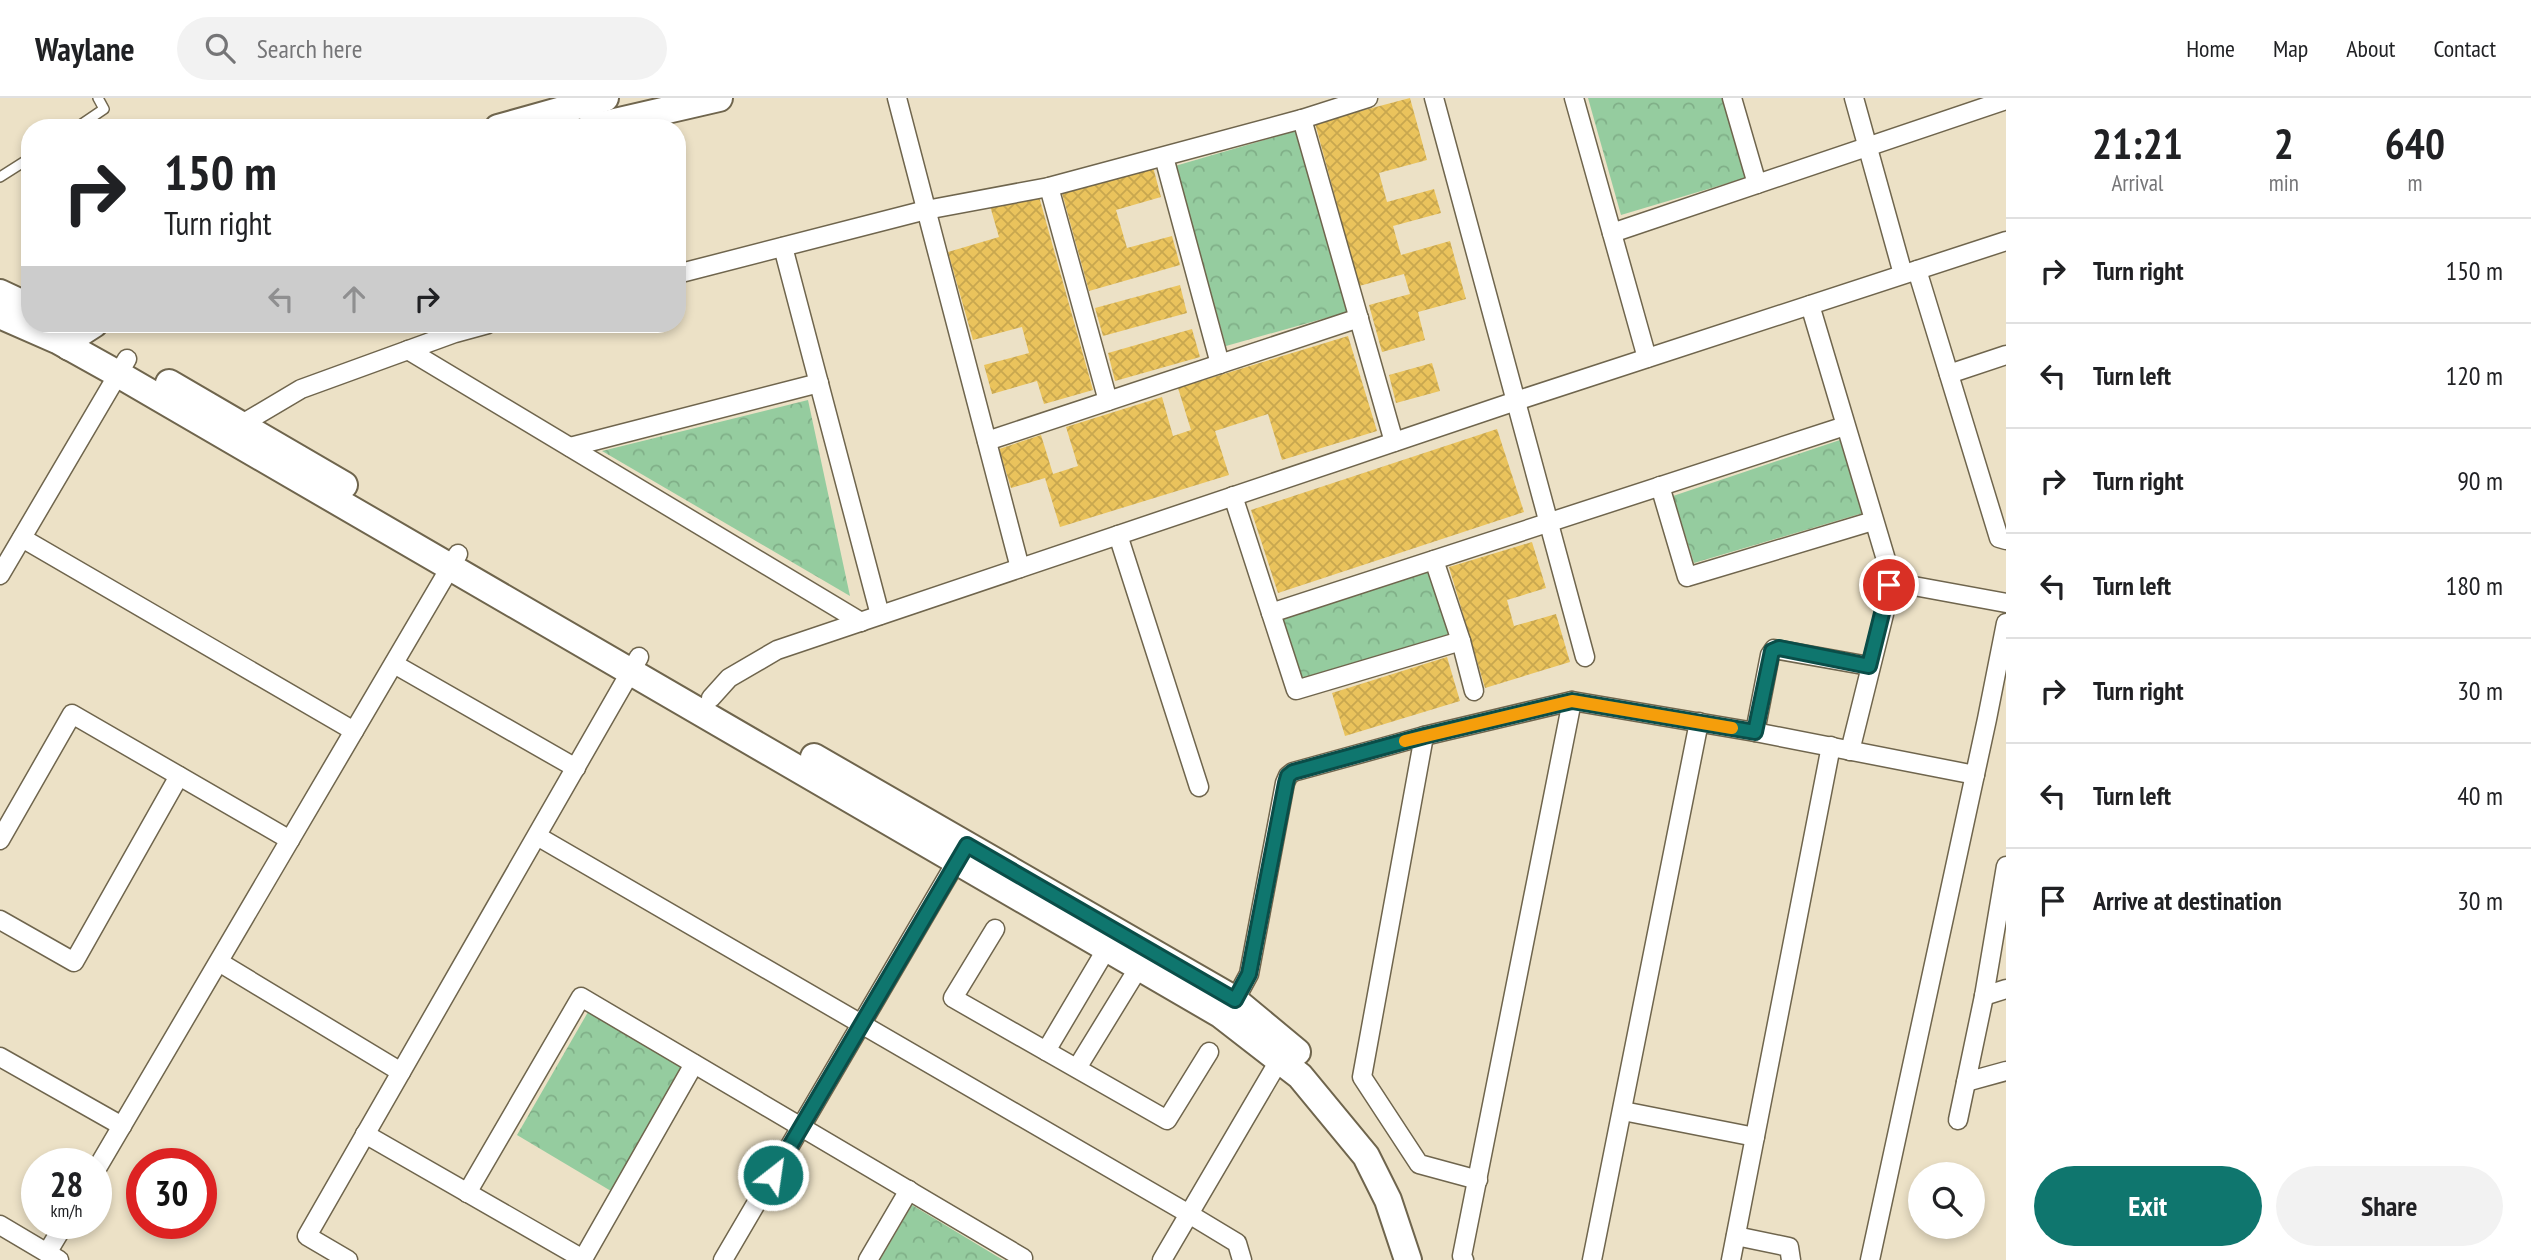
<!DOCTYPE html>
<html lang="en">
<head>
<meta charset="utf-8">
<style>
  body { margin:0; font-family:"PT Sans Narrow",sans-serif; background:#f2f2f2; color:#202124; height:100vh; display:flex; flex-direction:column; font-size:26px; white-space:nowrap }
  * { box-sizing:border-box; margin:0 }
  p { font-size:23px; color:#757577 }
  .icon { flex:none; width:38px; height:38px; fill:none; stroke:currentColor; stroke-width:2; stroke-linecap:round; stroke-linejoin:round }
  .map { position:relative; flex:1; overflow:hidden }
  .panel { display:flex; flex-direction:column; background:#fff; width:525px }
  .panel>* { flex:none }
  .hud { position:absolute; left:21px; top:21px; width:665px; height:214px; border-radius:28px; box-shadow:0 4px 10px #0003; background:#fff; color:#202124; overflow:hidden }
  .controls { position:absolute; left:1908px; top:1064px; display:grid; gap:14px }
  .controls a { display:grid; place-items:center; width:77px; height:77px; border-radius:50%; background:#fff; box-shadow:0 4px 10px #0003; font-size:35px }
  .speed { position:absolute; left:21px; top:1050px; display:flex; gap:14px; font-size:35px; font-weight:700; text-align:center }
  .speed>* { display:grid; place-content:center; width:91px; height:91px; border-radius:50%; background:#fff; box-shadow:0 4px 10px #0003; line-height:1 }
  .speed small { font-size:18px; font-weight:400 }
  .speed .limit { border:10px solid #d22; background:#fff; color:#111 }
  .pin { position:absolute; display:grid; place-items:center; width:60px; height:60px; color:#fff; margin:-30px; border:4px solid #fff; border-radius:50%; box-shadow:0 2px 7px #0007 }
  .me { position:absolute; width:77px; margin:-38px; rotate:30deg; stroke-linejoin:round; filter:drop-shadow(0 0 5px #0008) }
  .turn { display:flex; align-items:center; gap:24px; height:147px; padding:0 28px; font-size:32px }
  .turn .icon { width:91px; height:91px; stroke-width:2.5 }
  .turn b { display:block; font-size:49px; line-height:60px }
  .lanes { display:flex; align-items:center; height:66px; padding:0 28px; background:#0003; justify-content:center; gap:35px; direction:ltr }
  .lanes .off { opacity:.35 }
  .eta { display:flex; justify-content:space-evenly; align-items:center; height:119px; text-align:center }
  .eta b { font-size:42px; font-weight:800; line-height:49px }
  .cta { display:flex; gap:14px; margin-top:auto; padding:14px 28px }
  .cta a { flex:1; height:80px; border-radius:42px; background:#0f766e; color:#fff; font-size:28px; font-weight:800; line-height:80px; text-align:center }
  .cta a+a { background:#f2f2f2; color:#202124 }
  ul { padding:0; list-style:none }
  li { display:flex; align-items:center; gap:21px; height:105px; padding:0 28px; border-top:2px solid #e0e0e0 }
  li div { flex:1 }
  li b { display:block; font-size:26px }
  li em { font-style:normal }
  header { display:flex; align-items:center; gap:42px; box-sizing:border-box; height:98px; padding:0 35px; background:#fff; border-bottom:2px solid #e0e0e0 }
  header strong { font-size:33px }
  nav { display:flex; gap:38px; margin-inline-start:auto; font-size:24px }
  .search { width:490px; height:63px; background:#f2f2f2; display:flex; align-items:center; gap:18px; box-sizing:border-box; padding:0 24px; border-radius:38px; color:#757577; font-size:26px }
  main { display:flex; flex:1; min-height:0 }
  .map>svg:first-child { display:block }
</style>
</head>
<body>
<header>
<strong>Waylane</strong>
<div class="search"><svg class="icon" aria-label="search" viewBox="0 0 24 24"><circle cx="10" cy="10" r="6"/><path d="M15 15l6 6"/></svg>Search here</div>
<nav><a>Home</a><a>Map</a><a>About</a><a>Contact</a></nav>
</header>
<main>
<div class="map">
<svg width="2006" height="1162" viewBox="0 0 2006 1162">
  <defs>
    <pattern id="park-crowns" width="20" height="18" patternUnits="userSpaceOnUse" patternTransform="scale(1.75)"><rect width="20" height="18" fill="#95cc9f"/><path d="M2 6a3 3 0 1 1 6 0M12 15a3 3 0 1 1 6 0" fill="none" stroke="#80af88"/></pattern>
    <pattern id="building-cross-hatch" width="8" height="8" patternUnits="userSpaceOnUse" patternTransform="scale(1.75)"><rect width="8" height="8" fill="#eac35c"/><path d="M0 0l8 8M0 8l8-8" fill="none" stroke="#c8a74f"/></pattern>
  </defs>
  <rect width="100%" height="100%" fill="#ece1c6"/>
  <g fill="url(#park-crowns)">
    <polygon points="1588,0 1723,0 1745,80 1621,117"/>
    <polygon points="1295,33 1347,214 1226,248 1175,68"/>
    <polygon points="808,302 850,498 602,353"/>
    <polygon points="1840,342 1863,415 1694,465 1673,398"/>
    <polygon points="1429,474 1449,536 1302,583 1282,521"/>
    <polygon points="588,914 682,969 611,1093 517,1037"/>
    <polygon points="912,1107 1003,1162 880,1162"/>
  </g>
  <g fill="url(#building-cross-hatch)">
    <polygon points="1410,0 1427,62 1379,75 1387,104 1434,91 1441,115 1393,128 1401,157 1450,143 1466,201 1418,214 1425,242 1382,254 1369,207 1410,196 1404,176 1359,188 1315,25"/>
    <polygon points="1153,69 1161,99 1116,112 1127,150 1172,138 1180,167 1089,193 1062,95"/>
    <polygon points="1038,95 1093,292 1044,306 1037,283 992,296 984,267 1029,255 1022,229 973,242 948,154 999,139 990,108"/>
    <polygon points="1180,187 1187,215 1103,238 1095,210"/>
    <polygon points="1192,231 1200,259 1115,283 1108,255"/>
    <polygon points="1348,238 1377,333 1282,362 1268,316 1215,333 1229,377 1060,429 1045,380 1011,390 999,351 1041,337 1053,376 1078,368 1066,329 1162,299 1173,338 1191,332 1178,290"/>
    <polygon points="1432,265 1440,293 1396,305 1389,277"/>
    <polygon points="1497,331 1524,414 1278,495 1251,412"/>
    <polygon points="1532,444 1546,490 1507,502 1514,528 1556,516 1570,564 1485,590 1449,469"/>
    <polygon points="1447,559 1460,603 1345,638 1332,595"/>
  </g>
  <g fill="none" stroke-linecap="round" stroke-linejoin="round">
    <defs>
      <g id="lane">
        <polyline points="76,30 104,11 98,0"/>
        <polyline points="0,79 30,60"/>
      </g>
      <g id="street">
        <polyline points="897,0 1020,470"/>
        <polyline points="1434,0 1585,559"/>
        <polyline points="1574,0 1647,260"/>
        <polyline points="1732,0 1757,86"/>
        <polyline points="1854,0 1903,176"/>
        <polyline points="1302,21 1394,344"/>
        <polyline points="1164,59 1220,266"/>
        <polyline points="1049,89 1108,303"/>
        <polyline points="1612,135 2006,2"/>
        <polyline points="783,149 880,517"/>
        <polyline points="1917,172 1999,440 2006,442"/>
        <polyline points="677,176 926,112 1049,89 1302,21 1368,0"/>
        <polyline points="1810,207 1887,465"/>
        <polyline points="408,252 861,524"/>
        <polyline points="1949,276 2006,257"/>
        <polyline points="242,326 301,291 455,235 488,226"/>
        <polyline points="987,343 1359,220"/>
        <polyline points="570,349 819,285"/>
        <polyline points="1660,388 1687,479 1873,423"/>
        <polyline points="1233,398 1296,592 1461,543"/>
        <polyline points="1118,437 1199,689"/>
        <polyline points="22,440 354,633"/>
        <polyline points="1434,462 1461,543 1474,593"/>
        <polyline points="0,477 127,261"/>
        <polyline points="1271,515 1845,328"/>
        <polyline points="394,566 576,670"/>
        <polyline points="711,600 729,580 777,552 1516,303 2006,143"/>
        <polyline points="1755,634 1770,557 1774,551 1869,568"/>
        <polyline points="1424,638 1362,979 1419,1066 1478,1082"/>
        <polyline points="1850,653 1892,484 2006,505"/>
        <polyline points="537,738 1189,1116 1237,1145 1242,1162"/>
        <polyline points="0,742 72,616 290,742"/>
        <polyline points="2006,768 1984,898 1966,984 2006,973"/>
        <polyline points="0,822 74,864 179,678"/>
        <polyline points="995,831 953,900 1167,1022 1209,954"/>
        <polyline points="219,864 401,974"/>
        <polyline points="1984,898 2006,891"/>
        <polyline points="1235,902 1249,876 1285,685 1288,678 1293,674 1424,638 1572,603 1755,634 1975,677"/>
        <polyline points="1046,953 1107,850"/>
        <polyline points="0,959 122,1028"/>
        <polyline points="1077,970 1139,869"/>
        <polyline points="1623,1013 1755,1039"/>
        <polyline points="1958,1022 1966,984"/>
        <polyline points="365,1036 583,1161 694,966"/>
        <polyline points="96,1072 458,456"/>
        <polyline points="467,1095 581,899 1023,1160 1021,1162"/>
        <polyline points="0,1127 59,1162"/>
        <polyline points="1736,1138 1789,1149 1791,1162"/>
        <polyline points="47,1155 65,1125"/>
        <polyline points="348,1162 307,1138 639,559"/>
        <polyline points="723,1162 962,754"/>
        <polyline points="868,1162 909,1092"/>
        <polyline points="1162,1162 1284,954"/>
        <polyline points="1464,1162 1462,1158 1572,603"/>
        <polyline points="1592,1162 1699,624"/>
        <polyline points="1731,1162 1831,648"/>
        <polyline points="1870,1162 1987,621 2006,525"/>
      </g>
      <g id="secondary">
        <polyline points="498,30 605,0"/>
        <polyline points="589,30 719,0"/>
        <polyline points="0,195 30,209"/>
        <polyline points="0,217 57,242 118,276 1220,916 1300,978 1366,1058 1388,1102 1408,1162"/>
        <polyline points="69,249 80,235 94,226"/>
        <polyline points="169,285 344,387"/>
        <polyline points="814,659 1232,900 1297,954"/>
      </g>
    </defs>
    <use href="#lane" stroke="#6f654d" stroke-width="12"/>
    <use href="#street" stroke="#6f654d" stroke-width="21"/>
    <use href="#secondary" stroke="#6f654d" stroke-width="30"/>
    <use href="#lane" stroke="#fff" stroke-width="9"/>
    <use href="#street" stroke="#fff" stroke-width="18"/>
    <use href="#secondary" stroke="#fff" stroke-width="26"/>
  </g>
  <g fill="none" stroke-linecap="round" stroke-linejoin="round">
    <defs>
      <polyline id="route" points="773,1077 967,747 1235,902 1249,876 1286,685 1288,678 1293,674 1424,638 1572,603 1755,634 1772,553 1779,550 1869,568 1889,487"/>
    </defs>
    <use href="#route" stroke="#0a4d48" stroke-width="18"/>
    <use href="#route" stroke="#0f766e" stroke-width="12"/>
    <polyline stroke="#f59e0b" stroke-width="12" points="1405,643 1572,603 1732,630"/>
  </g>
</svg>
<div class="controls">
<a><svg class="icon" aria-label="search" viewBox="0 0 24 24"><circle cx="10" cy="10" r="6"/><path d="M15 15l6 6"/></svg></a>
</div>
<div class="speed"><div>28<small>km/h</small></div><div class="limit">30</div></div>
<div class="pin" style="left:1889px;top:487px;background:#d93025"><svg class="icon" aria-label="arrive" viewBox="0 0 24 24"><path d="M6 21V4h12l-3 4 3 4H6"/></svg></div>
<svg class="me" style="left:773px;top:1077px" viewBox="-20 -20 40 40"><circle r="17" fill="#0f766e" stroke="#fff" stroke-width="3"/><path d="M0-11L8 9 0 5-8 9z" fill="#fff"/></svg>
<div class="hud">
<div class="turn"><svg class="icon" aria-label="right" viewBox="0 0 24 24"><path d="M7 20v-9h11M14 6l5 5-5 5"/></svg><div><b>150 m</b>Turn right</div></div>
<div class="lanes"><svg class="icon off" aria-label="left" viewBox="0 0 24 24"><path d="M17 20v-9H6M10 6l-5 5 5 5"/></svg><svg class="icon off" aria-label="ahead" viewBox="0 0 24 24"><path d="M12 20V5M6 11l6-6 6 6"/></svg><svg class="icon" aria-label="right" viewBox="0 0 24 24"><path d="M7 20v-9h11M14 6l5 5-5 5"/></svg></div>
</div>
</div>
<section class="panel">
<div class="eta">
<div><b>21:21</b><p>Arrival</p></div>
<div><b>2</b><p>min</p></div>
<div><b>640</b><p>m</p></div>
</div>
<ul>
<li><svg class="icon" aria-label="right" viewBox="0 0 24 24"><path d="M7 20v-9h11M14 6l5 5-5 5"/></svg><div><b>Turn right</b></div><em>150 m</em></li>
<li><svg class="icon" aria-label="left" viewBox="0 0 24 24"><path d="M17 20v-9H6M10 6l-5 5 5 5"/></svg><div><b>Turn left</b></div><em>120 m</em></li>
<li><svg class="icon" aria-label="right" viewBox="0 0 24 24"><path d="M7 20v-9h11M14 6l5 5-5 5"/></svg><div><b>Turn right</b></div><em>90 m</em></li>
<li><svg class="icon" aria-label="left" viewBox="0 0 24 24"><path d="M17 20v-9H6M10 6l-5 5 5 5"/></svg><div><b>Turn left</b></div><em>180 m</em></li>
<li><svg class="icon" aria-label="right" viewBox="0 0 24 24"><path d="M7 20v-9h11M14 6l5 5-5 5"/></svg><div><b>Turn right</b></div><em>30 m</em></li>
<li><svg class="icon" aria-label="left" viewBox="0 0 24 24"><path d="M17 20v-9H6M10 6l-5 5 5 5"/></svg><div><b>Turn left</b></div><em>40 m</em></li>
<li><svg class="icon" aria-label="arrive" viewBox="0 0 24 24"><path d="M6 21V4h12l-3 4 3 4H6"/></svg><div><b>Arrive at destination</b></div><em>30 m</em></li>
</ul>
<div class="cta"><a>Exit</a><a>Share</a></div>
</section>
</main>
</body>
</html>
